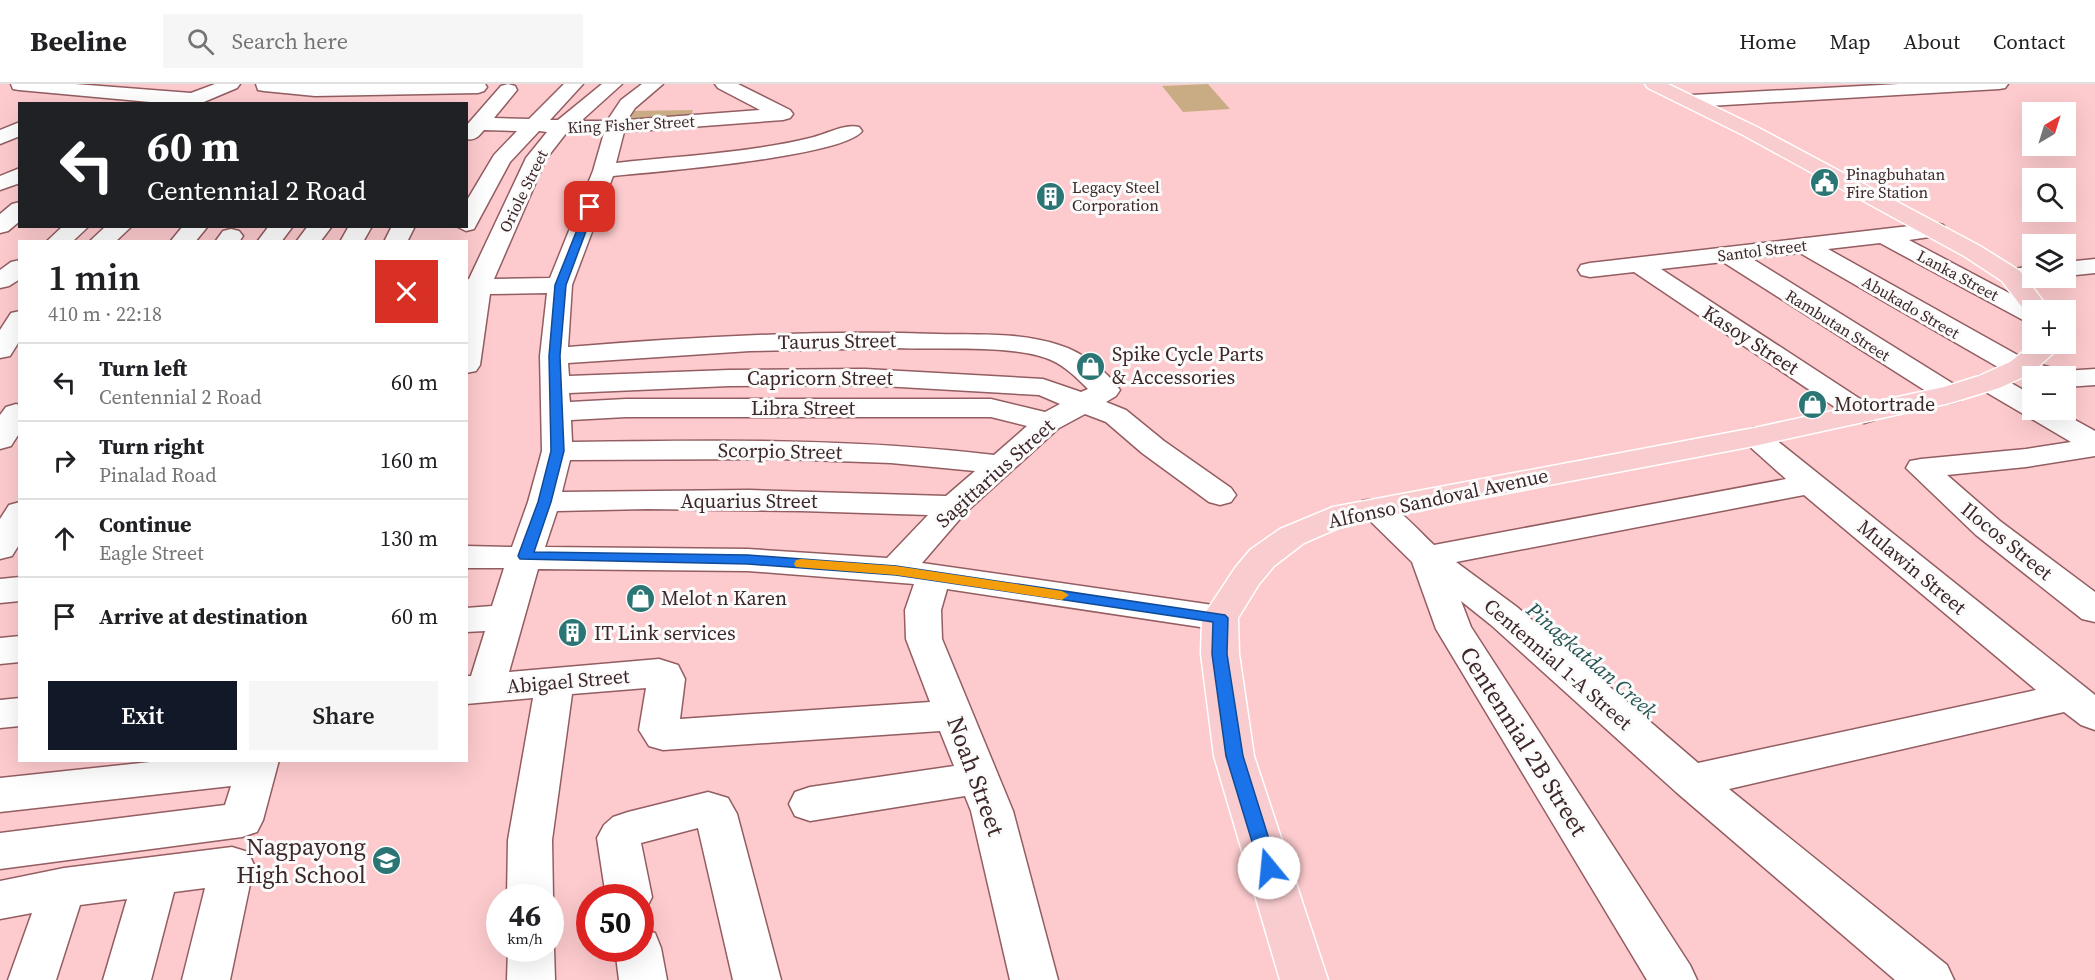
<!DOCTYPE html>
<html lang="en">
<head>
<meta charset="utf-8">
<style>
  body { margin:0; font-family:"Source Serif 4",serif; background:#f6f6f6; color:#202124; height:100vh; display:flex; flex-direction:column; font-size:22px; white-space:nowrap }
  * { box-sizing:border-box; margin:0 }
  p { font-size:20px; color:#757577 }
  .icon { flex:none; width:33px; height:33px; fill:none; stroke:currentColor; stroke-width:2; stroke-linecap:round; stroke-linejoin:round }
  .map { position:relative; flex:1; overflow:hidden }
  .drawer { position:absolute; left:18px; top:156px; width:450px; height:522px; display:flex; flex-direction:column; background:#fff; border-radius:0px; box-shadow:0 6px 24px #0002 }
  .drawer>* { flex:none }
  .hud { position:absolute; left:18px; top:18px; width:450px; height:126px; border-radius:0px; box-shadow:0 6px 24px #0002; background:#202124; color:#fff; overflow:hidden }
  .needle { width:39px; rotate:38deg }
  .tools { position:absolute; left:2022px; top:18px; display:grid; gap:12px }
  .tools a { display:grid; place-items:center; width:54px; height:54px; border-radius:0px; background:#fff; box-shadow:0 6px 24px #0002; font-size:30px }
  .speed { position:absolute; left:486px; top:800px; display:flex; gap:12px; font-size:30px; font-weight:700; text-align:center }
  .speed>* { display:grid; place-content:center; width:78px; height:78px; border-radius:50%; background:#fff; box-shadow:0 6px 24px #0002; line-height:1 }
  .speed small { font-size:15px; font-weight:400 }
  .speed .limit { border:9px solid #d22; background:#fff; color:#111 }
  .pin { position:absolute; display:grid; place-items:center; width:51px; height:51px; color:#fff; margin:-26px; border-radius:12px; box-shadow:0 3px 9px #0006 }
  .me { position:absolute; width:66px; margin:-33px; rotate:343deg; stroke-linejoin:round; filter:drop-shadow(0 0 4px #0008) }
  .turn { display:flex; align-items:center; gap:21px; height:126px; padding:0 30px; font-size:27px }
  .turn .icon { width:78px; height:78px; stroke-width:2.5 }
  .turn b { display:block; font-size:42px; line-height:51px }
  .round { display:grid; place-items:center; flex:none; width:63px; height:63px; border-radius:0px; background:#f6f6f6 }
  .overview { display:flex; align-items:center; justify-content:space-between; height:102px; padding:0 30px }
  h1 { font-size:36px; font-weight:600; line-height:45px }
  .cta { display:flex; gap:12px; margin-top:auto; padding:12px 30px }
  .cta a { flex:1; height:69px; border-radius:0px; background:#111827; color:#fff; font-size:24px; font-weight:600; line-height:69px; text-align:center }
  .cta a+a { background:#f6f6f6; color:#202124 }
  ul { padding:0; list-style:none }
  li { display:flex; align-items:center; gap:18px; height:78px; padding:0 30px; border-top:2px solid #e0e0e0 }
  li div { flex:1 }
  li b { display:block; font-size:22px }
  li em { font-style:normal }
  header { display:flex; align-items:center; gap:36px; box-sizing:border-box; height:84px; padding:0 30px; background:#fff; border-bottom:2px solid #e0e0e0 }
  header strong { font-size:28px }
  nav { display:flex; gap:33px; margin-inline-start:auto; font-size:21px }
  .search { width:420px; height:54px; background:#f6f6f6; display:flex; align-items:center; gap:15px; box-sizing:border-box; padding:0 21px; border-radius:0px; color:#757577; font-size:22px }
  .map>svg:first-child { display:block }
</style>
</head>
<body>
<header>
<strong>Beeline</strong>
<div class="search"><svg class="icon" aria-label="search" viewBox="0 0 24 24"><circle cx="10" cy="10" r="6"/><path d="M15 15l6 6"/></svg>Search here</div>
<nav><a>Home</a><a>Map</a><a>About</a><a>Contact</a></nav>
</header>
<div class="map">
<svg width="2095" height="896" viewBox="0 0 2095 896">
  <rect width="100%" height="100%" fill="#fdcbce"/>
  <g fill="#c9ac84">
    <polygon points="1208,0 1230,25 1183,28 1162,2"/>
    <polygon points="693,26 689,35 622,38 630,27"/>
  </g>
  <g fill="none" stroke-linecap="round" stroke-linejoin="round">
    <defs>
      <g id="minor">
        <polygon points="11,0 75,0 191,9 215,0 240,0 237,4 199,20 172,20 19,6 13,5"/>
        <polygon points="256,0 485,0 487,3 484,7 478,9 315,12 264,7 258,6"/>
        <path d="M508,0L515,2L517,6L494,34L529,35L564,0H583L550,36H558L602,0H622L581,37H607L621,16L642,0H663L635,24L627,36L760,26L718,4L715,0H738L790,26L793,30L790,34L783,36L624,48L616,79C680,72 748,69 810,54C825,51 844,39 859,43L862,47C844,73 652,88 613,92L572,201L568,263C691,253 814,246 937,250C978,251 1019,248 1059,261C1082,268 1106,286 1120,306L1116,312L1106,318L1126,326L1164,357L1231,404L1236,411L1231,418L1220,421L1209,418L1142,369L1106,338L1085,330L1059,344L965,429L922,479L1220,522L1233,525L1238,534L1233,543L1220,546L947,505L941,526L942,555L1013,727L1058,896H1010L971,727L965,712L810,737L795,732L789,720L795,708L810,703L954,682L940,647L663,666L649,662L639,646L646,604L572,610L552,756L553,813L550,817V813H507L508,756L533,614L466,620V592H471L485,547L466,548V524L492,522L504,484H466V462L512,463L528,418L542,367L540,272L547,209L490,210L480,281L476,287L466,289V196L469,195L526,74L547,48L539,47L510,78L474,145L466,147L456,142H466V118L494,71L517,47L484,46C479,52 475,57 466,55V42L501,2ZM567,48L604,49L593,87L550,194L494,195L546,75ZM897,264C939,266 1014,260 1051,276C1065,282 1077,294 1088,305L1081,308L1043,295L865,285L729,286L569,292L568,279L750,267ZM865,301L1039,311L1060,320L1045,328L991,315H626L570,318L569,309L729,302ZM626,333H991L1027,342L994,371C853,354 713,356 572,358L571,336ZM780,375L891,379L975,387L946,412L749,406L562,408L570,376ZM647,425L801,427L928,431L887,474L748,465L545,463L557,427ZM538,485L748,487L914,500L905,526L906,555L930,618L680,635L685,595L678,581L659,575L509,588Z"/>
        <polygon points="1899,0 2008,0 2005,4 1999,5 1692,23 1685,21 1683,17 1685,13 1692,11"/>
        <polygon points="20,38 20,52 0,60 0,46"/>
        <polygon points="20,84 20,99 0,106 0,92"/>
        <polygon points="20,118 20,137 8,147 0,149 0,130 12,120"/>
        <polygon points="1935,139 1943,141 1947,146 1943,151 1909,156 2041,226 2032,226 2032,239 2023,236 1880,159 1828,165 2030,278 2063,287 2095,285 2095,301 2066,303 2066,292 2032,292 2032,295 2010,290 1800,169 1751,174 1960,304 1964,310 1960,316 1950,319 1940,316 1723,178 1661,185 1874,324 1879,330 1874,336 1864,339 1854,336 1634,188 1590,193 1581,191 1578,186 1581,181 1590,179"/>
        <polygon points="63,142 89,142 72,158 46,158"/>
        <polygon points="106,142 132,142 115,158 89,158"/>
        <polygon points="183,142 208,142 195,158 170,158"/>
        <polygon points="269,142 293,142 281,158 257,158"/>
        <polygon points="308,142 332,142 320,158 296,158"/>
        <polygon points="349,142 372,142 363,158 340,158"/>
        <polygon points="392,142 415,142 407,158 384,158"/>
        <polygon points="231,145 239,147 243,152 239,158 215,158 223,147"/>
        <polygon points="2095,175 2095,189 2066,192 2066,178"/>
        <polygon points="20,176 20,195 9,202 0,204 0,186 11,178"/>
        <polygon points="2032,182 2032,194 2041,194 2011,199 2002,197 1999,192 2002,187"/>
        <polygon points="20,227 20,256 10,272 0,274 0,246 11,229"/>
        <polygon points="1989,290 1999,292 2032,311 2032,326 2057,326 2095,347 2095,372 2026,383 1947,391 2000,437 2095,508 2095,538 2082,535 1976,451 1906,384 1910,377 1921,375 2026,365 2071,358 1979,304 1975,298 1979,292"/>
        <polygon points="16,320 20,321 20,348 11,362 0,365 0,331 6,323"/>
        <path d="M1754,344L1765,347L2095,611V646L2081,641L2064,628L1729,705L1947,881L1954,896H1895L1676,708L1491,541L1461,517L1471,543L1690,881L1697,896H1647L1436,545L1412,478L1357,424L1362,417C1390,410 1414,443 1434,461L1786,395L1739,353L1743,347ZM1804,411L2036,606L1698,679L1517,523L1456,478Z"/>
        <polygon points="20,418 20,459 12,472 0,475 0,435 9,421"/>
        <polygon points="20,493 20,517 0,519 0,495"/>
        <polygon points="20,552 20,578 0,580 0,554"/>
        <polygon points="20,614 20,642 0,644 0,616"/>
        <polygon points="169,676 279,676 263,736 257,748 242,753 0,785 0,749 225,721 231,702 0,728 0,694"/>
        <polygon points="708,708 728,714 737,730 781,896 733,896 698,744 641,759 652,813 645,827 640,828 640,813 606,813 597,754 604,741 613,733 628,728"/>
        <polygon points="232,763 248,768 254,781 230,896 182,896 205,804 174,808 151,896 103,896 127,815 80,821 56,896 8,896 32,829 0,835 0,797 64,784"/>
        <polygon points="640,844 655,849 661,864 667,896 619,896 615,864 640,864"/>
        <polygon points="550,856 554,864 555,896 507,896 508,864 550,864"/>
      </g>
      <g id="major">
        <polygon points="1645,0 1668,0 1757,43 1980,162 2020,187 2050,226 2032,226 2032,233 2028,231 2002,197 1964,172 1743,51 1648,4"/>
        <polygon points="2033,260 2059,260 2059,264 2030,290 1999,304 1950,319 1754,362 1350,439 1304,459 1274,482 1259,500 1238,534 1239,570 1254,672 1328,896 1280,896 1214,672 1201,570 1202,534 1235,484 1250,466 1280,445 1333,423 1754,344 1944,303 1979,292 2010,278"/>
      </g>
    </defs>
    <use href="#minor" stroke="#935d61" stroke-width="3"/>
    <use href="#major" stroke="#fff" stroke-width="3"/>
    <use href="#minor" fill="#fff" fill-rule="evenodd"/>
    <use href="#major" fill="#f9cccf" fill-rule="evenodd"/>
  </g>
  <polygon fill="#1a73e8" stroke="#114b97" stroke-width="1.5" points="587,121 595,123 566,201 560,272 564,367 551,418 534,468 748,471 896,482 1225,531 1228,534 1227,570 1243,672 1278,784 1275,789 1269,791 1262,789 1260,784 1226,672 1212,570 1213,538 896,491 748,480 520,475 518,472 538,418 551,367 549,272 555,201"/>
  <polygon fill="#f59e0b" points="801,475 896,482 1062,507 1069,511 1062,516 896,491 796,483 794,480 796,476"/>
  <defs>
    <symbol id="civic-disc" viewBox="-11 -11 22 22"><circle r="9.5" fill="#2b7575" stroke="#fbfbfb"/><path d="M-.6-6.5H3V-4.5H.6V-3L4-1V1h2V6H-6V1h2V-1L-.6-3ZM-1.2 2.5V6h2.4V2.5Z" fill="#fff"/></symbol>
    <symbol id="building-disc" viewBox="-11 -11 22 22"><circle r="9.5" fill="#2b7575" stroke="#fbfbfb"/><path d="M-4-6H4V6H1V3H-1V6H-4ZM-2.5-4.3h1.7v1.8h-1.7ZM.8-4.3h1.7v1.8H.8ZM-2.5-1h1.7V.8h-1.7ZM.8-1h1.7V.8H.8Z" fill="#fff"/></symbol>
    <symbol id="shop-disc" viewBox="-11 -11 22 22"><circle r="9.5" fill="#2b7575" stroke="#fbfbfb"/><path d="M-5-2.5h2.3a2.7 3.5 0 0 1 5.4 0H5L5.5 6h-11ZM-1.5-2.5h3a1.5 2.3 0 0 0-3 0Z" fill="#fff"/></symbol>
    <symbol id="school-disc" viewBox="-11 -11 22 22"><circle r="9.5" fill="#2b7575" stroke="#fbfbfb"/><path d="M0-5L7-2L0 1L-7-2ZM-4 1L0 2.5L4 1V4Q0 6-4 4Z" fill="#fff"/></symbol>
  </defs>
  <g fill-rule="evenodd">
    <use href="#civic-disc" x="1808" y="82" width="33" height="33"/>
    <use href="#building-disc" x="1034" y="96" width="33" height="33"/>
    <use href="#shop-disc" x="1074" y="266" width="33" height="33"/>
    <use href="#shop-disc" x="1796" y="304" width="33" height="33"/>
    <use href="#shop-disc" x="624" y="498" width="33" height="33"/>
    <use href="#building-disc" x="556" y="532" width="33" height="33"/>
    <use href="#school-disc" x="370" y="760" width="33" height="33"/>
  </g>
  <g text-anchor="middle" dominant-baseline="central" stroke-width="6" stroke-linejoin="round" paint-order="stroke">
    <g font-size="16" fill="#3e2728" stroke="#fbfbfb">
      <text transform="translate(631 40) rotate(-3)">King Fisher Street</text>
      <text transform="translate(523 107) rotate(-64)">Oriole Street</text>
      <text transform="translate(1762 166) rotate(-7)">Santol Street</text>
      <text transform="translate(1958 191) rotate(28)">Lanka Street</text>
      <text transform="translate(1911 223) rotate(30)">Abukado Street</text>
      <text transform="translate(1838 241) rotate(32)">Rambutan Street</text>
    </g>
    <g font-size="16" fill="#3e2728" stroke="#fbfbfb" text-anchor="start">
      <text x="1846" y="90">Pinagbuhatan<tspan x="1846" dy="18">Fire Station</tspan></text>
      <text x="1072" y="103">Legacy Steel<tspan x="1072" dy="18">Corporation</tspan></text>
    </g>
    <g font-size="20" fill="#3e2728" stroke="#fbfbfb">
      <text transform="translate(1751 256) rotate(33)">Kasoy Street</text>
      <text transform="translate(837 257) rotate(-1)">Taurus Street</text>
      <text x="820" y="294">Capricorn Street</text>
      <text x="803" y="324">Libra Street</text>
      <text transform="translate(780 367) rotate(1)">Scorpio Street</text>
      <text transform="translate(995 389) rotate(-42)">Sagittarius Street</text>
      <text transform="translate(1438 414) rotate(-12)">Alfonso Sandoval Avenue</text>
      <text x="749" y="417">Aquarius Street</text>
      <text transform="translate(2007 457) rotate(39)">Ilocos Street</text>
      <text transform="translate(1912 483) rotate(40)">Mulawin Street</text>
      <text transform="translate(1558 580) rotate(41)">Centennial 1-A Street</text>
      <text transform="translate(568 597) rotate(-5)">Abigael Street</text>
    </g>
    <g font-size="20" fill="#3e2728" stroke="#fbfbfb" text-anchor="start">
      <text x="1112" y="270">Spike Cycle Parts<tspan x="1112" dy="23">&amp; Accessories</tspan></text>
      <text x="1834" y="320">Motortrade</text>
      <text x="661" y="514">Melot n Karen</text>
      <text x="594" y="549">IT Link services</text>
    </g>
    <g font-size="21" font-style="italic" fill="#275454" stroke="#fbfbfb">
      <text transform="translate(1592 576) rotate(41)">Pinagkatdan Creek</text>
    </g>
    <g font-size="24" fill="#3e2728" stroke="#fbfbfb">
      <text transform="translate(1524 657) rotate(58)">Centennial 2B Street</text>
      <text transform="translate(976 692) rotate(70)">Noah Street</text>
    </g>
    <g font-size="24" fill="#3e2728" stroke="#fbfbfb" text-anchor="end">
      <text x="366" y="762">Nagpayong<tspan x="366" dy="28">High School</tspan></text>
    </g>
  </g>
</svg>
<div class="tools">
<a><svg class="needle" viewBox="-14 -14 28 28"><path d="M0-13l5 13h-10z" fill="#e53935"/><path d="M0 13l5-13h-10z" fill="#757577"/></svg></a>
<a><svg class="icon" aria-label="search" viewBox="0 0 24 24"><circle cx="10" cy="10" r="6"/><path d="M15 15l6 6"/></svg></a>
<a><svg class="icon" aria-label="layers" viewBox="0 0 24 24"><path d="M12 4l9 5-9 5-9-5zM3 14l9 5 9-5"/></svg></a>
<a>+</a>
<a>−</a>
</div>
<div class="speed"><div>46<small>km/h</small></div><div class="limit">50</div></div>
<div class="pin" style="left:590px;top:123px;background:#d93025"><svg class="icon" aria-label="arrive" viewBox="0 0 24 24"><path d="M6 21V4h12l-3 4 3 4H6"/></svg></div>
<svg class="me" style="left:1269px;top:784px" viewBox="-20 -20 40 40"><circle r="19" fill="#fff"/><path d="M0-13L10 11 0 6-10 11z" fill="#1a73e8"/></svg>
<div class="hud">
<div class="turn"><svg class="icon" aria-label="left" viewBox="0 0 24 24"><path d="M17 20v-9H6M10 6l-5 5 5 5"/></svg><div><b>60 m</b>Centennial 2 Road</div></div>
</div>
<section class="drawer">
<div class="overview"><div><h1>1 min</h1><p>410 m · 22:18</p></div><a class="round" style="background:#d93025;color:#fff"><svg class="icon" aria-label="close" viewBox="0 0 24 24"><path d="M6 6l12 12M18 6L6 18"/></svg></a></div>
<ul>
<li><svg class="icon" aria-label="left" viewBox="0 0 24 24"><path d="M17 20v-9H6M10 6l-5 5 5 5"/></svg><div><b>Turn left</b><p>Centennial 2 Road</p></div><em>60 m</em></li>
<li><svg class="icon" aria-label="right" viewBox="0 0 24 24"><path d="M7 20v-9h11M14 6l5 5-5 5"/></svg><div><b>Turn right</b><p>Pinalad Road</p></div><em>160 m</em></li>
<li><svg class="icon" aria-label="ahead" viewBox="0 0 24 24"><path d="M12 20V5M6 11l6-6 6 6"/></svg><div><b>Continue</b><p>Eagle Street</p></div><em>130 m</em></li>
<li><svg class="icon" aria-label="arrive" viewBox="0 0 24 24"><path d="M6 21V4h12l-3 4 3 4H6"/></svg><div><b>Arrive at destination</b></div><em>60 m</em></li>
</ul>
<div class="cta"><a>Exit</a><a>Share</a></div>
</section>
</div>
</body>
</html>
